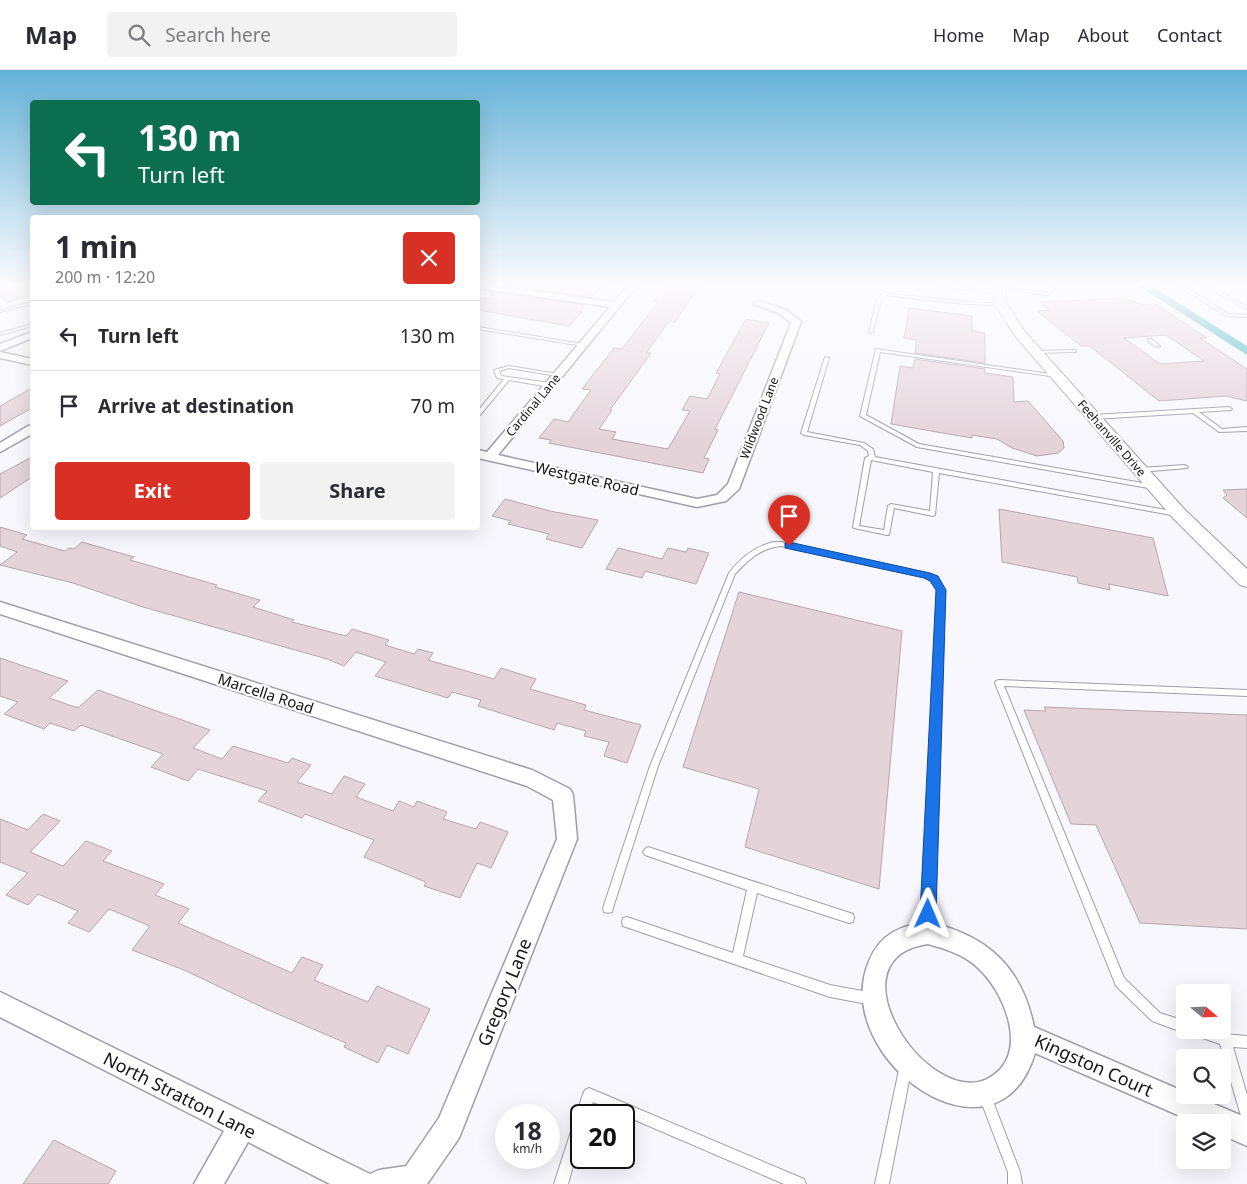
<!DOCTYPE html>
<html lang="en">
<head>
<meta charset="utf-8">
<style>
  body { margin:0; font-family:"Noto Sans",sans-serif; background:#f2f2f3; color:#2b2b33; height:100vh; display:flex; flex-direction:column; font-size:19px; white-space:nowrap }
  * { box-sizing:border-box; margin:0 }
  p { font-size:16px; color:#7c7c81 }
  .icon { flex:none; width:28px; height:28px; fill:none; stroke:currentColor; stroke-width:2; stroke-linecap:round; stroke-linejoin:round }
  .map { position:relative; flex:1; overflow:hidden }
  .sheet { position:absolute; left:30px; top:145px; width:450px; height:315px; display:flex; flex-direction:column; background:#fff; border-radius:5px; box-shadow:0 5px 20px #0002 }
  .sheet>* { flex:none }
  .hud { position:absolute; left:30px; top:30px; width:450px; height:105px; border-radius:5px; box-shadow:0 5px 20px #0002; background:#0b6e4f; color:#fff; overflow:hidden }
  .needle { width:32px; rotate:109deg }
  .buttons { position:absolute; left:1176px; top:914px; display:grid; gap:10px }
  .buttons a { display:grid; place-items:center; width:55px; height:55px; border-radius:5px; background:#fff; box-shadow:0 5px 20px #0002; font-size:25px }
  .speed { position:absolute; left:495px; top:1034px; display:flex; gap:10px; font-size:25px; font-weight:700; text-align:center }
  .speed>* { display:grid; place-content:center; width:65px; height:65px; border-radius:50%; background:#fff; box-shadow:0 5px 20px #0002; line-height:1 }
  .speed small { font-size:12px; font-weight:400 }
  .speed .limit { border:2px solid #111; border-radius:8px; background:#fff; color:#111 }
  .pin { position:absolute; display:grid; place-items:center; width:42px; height:42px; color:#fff; margin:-51px -21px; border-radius:50% 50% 50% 0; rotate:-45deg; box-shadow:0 0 5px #0007 }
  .pin .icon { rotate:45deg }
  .me { position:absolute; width:55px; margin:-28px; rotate:1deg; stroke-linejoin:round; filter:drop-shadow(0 0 4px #0008) }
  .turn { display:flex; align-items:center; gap:18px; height:105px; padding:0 25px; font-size:22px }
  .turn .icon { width:65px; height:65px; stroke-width:2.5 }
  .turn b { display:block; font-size:35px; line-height:42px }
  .round { display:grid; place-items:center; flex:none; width:52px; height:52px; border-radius:5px; background:#f2f2f3 }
  .headline { display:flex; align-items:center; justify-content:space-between; height:85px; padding:0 25px }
  h1 { font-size:30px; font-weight:700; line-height:38px }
  .action { display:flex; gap:10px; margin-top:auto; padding:10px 25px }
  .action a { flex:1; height:58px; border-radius:5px; background:#d93025; color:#fff; font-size:20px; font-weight:700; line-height:58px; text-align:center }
  .action a+a { background:#f2f2f3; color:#2b2b33 }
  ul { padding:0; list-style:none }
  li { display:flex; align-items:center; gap:15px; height:70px; padding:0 25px; border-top:1px solid #e1e1e2 }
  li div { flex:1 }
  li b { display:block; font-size:19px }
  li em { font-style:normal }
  header { display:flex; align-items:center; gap:30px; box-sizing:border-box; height:70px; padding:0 25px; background:#fff; border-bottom:1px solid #e1e1e2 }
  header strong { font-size:24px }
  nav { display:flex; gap:28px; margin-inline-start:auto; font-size:18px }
  .search { width:350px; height:45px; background:#f2f2f3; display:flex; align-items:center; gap:12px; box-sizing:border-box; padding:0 18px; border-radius:5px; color:#7c7c81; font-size:19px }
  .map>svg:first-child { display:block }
</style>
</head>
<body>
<header>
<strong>Map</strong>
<div class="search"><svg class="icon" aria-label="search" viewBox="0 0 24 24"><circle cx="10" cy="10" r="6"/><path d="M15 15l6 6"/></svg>Search here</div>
<nav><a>Home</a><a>Map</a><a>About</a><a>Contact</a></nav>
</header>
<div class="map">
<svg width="1247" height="1114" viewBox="0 0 1247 1114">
  <rect width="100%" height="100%" fill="#f8f7fd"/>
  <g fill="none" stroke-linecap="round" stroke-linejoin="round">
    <polygon fill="#41b0bf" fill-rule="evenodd" points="1136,214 1148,214 1247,276 1247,285"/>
  </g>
  <g fill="#e4d4da" stroke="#b5a6ac" fill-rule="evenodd">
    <polygon points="0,214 32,214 32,225 6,233 0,225"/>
    <polygon points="491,214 605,214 592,227"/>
    <polygon points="668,214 701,214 675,252 669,251 646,283 651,283 610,340 612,340 599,359 616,362 612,369 668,379 690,341 682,340 690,326 707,329 720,304 716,303 746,249 769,253 715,359 718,360 704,388 709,389 703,403 549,373 551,370 539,368 554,349 568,352 591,320 582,319 614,278 622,279 658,232 654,231"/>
    <polygon points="491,222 585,235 579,242 582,242 569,256 478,240 478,227 490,229"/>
    <path d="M1126,228L1142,235L1155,234L1207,268H1200L1247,299V331L1226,326L1159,331L1090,276H1081L1037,241L1050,240L1040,232ZM1166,265L1204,291L1160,294L1124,268Z"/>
    <polygon points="909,238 972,246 972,261 985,263 985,293 915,283 917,270 904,268"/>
    <polygon points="915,289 985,299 985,303 1013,307 1014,332 1028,331 1063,371 1064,378 1058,383 1037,386 1012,378 997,369 972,365 972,368 891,354 900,296 913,298"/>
    <polygon points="32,318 32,338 0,356 0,336"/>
    <polygon points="32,387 32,407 0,428 0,404"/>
    <polygon points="1247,419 1247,448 1223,428 1227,425 1223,420"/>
    <polygon points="505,429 550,441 598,450 582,478 546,469 549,464 508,454 511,451 492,446"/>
    <polygon points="999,439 1153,468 1168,526 1109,514 1110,520 1078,513 1077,507 1002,492"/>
    <polygon points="0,457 27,465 22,469 65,481 69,478 74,479 82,472 134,487 130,490 217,515 215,517 260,530 253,537 294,550 292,552 346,566 352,559 389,570 385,575 414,584 418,579 433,583 428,590 494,609 501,598 536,609 530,619 586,635 584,640 641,655 627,693 604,686 609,672 584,666 586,661 557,653 554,660 478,636 481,630 452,622 448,628 375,606 386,592 356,582 344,596 327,589 143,537 73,513 0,495 17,482 0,476"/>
    <polygon points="618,478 662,489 668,478 686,482 688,478 709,483 696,514 645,501 642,508 606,499"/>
    <polygon points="739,522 902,561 879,819 745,777 759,719 683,697"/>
    <polygon points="0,588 68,611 49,628 78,638 98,620 210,660 193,678 222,689 233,676 288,693 292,688 311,695 297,712 332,724 344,706 365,714 356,727 393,741 399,731 414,737 417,731 447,742 443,749 476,759 480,752 508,762 491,798 477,793 460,828 424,816 426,812 364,787 374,770 305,744 302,748 258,731 267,721 198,699 188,711 151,697 163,684 81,655 74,661 50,653 44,659 4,644 18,632 0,626"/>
    <polygon points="1044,637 1247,645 1247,859 1140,853 1096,755 1071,754 1024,640 1046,641"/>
    <polygon points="43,744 60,751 30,782 63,796 86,771 112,781 103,791 164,814 155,825 189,839 178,853 292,903 302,887 323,895 314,910 368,932 377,916 430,939 408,984 387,975 378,993 344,977 346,973 266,939 184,900 132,880 150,856 109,839 89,862 68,853 78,841 38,824 28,835 6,825 28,803 0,792 0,749 28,760"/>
    <polygon points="54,1070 116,1101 108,1114 23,1114"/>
  </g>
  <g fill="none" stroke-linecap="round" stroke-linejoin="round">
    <defs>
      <g id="service">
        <polygon points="925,214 936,214 999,222 1001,223 999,224"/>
        <polygon points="1053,214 1057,214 1048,225 997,218 999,217 1047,223"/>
        <polygon points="1175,214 1180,214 1229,244 1247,245 1247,247 1226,246"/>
        <polygon points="1203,214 1208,214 1247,237 1247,240"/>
        <polygon points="884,223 954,231 1001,234 1003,235 1001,236 954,233 886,225 881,229 873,262 869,263 877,228"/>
        <polygon points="32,232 32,234 0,242 0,240"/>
        <polygon points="32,254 32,256 0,265 0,263"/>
        <polygon points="478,257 583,274 585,275 583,276 478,259"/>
        <polygon points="1148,269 1152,269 1160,276 1156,277 1148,271"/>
        <polygon points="876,279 1057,305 1059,306 1057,307 880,282 866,345 919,374 1154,415 1157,417 1154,419 917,377 860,346"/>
        <polygon points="1076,280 1076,282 1074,282 1036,283 1034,282 1036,281"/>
        <path d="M825,287L829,288L807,362L864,373L873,379L875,387L1177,442L1180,444L1177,446L939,403L935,445L933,446L894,438L889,465H887L854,458L853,457L865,388L869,386L868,381L860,375L804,365L801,363ZM871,390L933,402L930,441L891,434L888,436L884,460L859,456Z"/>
        <polygon points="509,296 558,304 560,305 558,306 509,298 499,301 501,306 550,313 553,315 550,317 509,310 480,345 478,345 478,341 504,309 497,308 494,300"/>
        <polygon points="1229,337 1232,339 1231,340 1199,342 1222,359 1247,357 1247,361 1219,362 1193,343 1093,349 1090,347 1093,345"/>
        <polygon points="1185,395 1188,397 1187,398 1140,402 1137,400 1140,398"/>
        <path d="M773,472H781L926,503L936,507L945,520L933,861L932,865L928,866L924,865L923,861L937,520L932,511L924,507L781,476C761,478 748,490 735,504L658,696L613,838L612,842L608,843L604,842L603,838L650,696L729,503C740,488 755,477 773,472Z"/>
        <polygon points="999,610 1247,620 1247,626 1004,616 1124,908 1160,943 1185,951 1185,960 1212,960 1225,964 1247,966 1247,978 1233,977 1247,1025 1247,1052 1243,1050 1241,1046 1220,974 1191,964 1189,960 1185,963 1152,951 1116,916 995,613 996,611"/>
        <polygon points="648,777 853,844 854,848 853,852 849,853 757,823 743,886 830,915 873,923 877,925 879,929 877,933 873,935 830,927 623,856 622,852 623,848 627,847 733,883 747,820 645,785 643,782 645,779"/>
        <polygon points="906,989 910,991 912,995 889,1114 875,1114 900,995 902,991"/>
        <polygon points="589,1018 804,1109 806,1114 784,1114 593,1032 588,1045 581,1045 581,1068 568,1114 554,1114 583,1024 585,1020"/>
        <polygon points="985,1020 989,1022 991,1026 1020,1102 1022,1114 1008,1114 1008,1102 979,1026 981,1022"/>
      </g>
      <g id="minor">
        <polygon points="478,214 614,232 629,214 638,214 498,385 697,429 717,425 728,414 791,253 780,244 754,234 759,231 786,240 799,250 801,252 739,419 726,431 697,437 478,388 478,380 487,382 610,237 478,218"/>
        <polygon points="32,262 32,268 0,281 0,274"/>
        <polygon points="0,282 32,289 32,295 0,288"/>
        <polygon points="28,356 32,356 32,364 0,382 0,373"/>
        <polygon points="0,532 532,700 570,719 573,725 577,769 459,1068 427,1114 330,1114 248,1072 224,1114 194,1114 224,1061 0,947 0,922 370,1104 379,1100 406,1096 439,1048 557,769 553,730 527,716 0,544"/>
        <path d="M928,852C987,865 1022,897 1034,957L1185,1022V1025H1193L1247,1048V1076L1222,1065V1052H1194L1035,983C997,1109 828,988 869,891C880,864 901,855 928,852ZM928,874C946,879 962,884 976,896C1005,921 1032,987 987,1009C927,1038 828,888 928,874Z"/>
      </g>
      <polygon id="tertiary" points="995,214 1005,214 1006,233 1025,262 1185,440 1247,499 1247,517 1240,515 1173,448 1016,267 994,233"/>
    </defs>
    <use href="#service" stroke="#9f9eab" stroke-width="2"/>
    <use href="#minor" stroke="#9f9eab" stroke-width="3"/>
    <use href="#tertiary" stroke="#9f9eab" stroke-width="2"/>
    <use href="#service" fill="#fff" fill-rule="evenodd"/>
    <use href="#minor" fill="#fff" fill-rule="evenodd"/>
    <use href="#tertiary" fill="#fff" fill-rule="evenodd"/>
  </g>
  <linearGradient id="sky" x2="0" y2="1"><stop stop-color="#65b2d8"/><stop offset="0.58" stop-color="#fcfbfe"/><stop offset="1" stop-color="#fcfbfe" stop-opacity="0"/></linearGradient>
  <rect width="1247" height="370" fill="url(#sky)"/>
  <polygon fill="#1a73e8" stroke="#114b97" points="789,472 930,503 938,506 946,520 936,844 933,850 928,852 922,850 920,844 936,520 930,511 924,508 785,478 785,473"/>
  <g text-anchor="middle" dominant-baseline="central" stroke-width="4.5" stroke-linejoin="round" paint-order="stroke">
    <g font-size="12" fill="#141318" stroke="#fff">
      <text transform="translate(533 335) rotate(-50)">Cardinal Lane</text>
      <text transform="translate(759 348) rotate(-69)">Wildwood Lane</text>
      <text transform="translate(1112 368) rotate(49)">Feehanville Drive</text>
    </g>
    <g font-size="15" fill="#141318" stroke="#fff">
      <text transform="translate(587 408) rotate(13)">Westgate Road</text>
      <text transform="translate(266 623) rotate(18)">Marcella Road</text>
    </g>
    <g font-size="18" fill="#141318" stroke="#fff">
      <text transform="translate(504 922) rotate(-68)">Gregory Lane</text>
      <text transform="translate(1094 995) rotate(24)">Kingston Court</text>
      <text transform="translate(180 1025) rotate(27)">North Stratton Lane</text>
    </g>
  </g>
</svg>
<div class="buttons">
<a><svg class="needle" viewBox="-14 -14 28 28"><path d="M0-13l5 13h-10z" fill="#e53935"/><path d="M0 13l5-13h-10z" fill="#7c7c81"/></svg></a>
<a><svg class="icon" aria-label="search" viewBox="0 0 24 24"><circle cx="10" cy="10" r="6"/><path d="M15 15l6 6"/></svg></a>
<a><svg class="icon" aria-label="layers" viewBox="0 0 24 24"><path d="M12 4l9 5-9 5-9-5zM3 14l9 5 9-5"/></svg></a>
</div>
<div class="speed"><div>18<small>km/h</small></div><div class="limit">20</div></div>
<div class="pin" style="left:789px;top:476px;background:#d93025"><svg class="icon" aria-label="arrive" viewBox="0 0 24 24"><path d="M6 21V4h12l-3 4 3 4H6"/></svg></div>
<svg class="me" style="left:928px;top:844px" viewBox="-20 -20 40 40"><path d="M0-17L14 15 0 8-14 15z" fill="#1a73e8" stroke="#fff" stroke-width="4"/></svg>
<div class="hud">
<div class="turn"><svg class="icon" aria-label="left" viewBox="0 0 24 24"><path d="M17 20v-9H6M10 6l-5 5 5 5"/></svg><div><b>130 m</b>Turn left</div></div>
</div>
<section class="sheet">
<div class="headline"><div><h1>1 min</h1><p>200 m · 12:20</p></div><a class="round" style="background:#d93025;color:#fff"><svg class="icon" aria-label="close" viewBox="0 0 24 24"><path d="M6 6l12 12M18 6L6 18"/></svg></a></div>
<ul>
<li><svg class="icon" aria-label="left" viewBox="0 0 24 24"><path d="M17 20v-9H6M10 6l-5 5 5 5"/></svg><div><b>Turn left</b></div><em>130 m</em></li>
<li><svg class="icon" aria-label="arrive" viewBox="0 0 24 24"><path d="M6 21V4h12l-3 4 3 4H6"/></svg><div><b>Arrive at destination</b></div><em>70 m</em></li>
</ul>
<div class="action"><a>Exit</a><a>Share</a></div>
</section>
</div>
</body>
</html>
